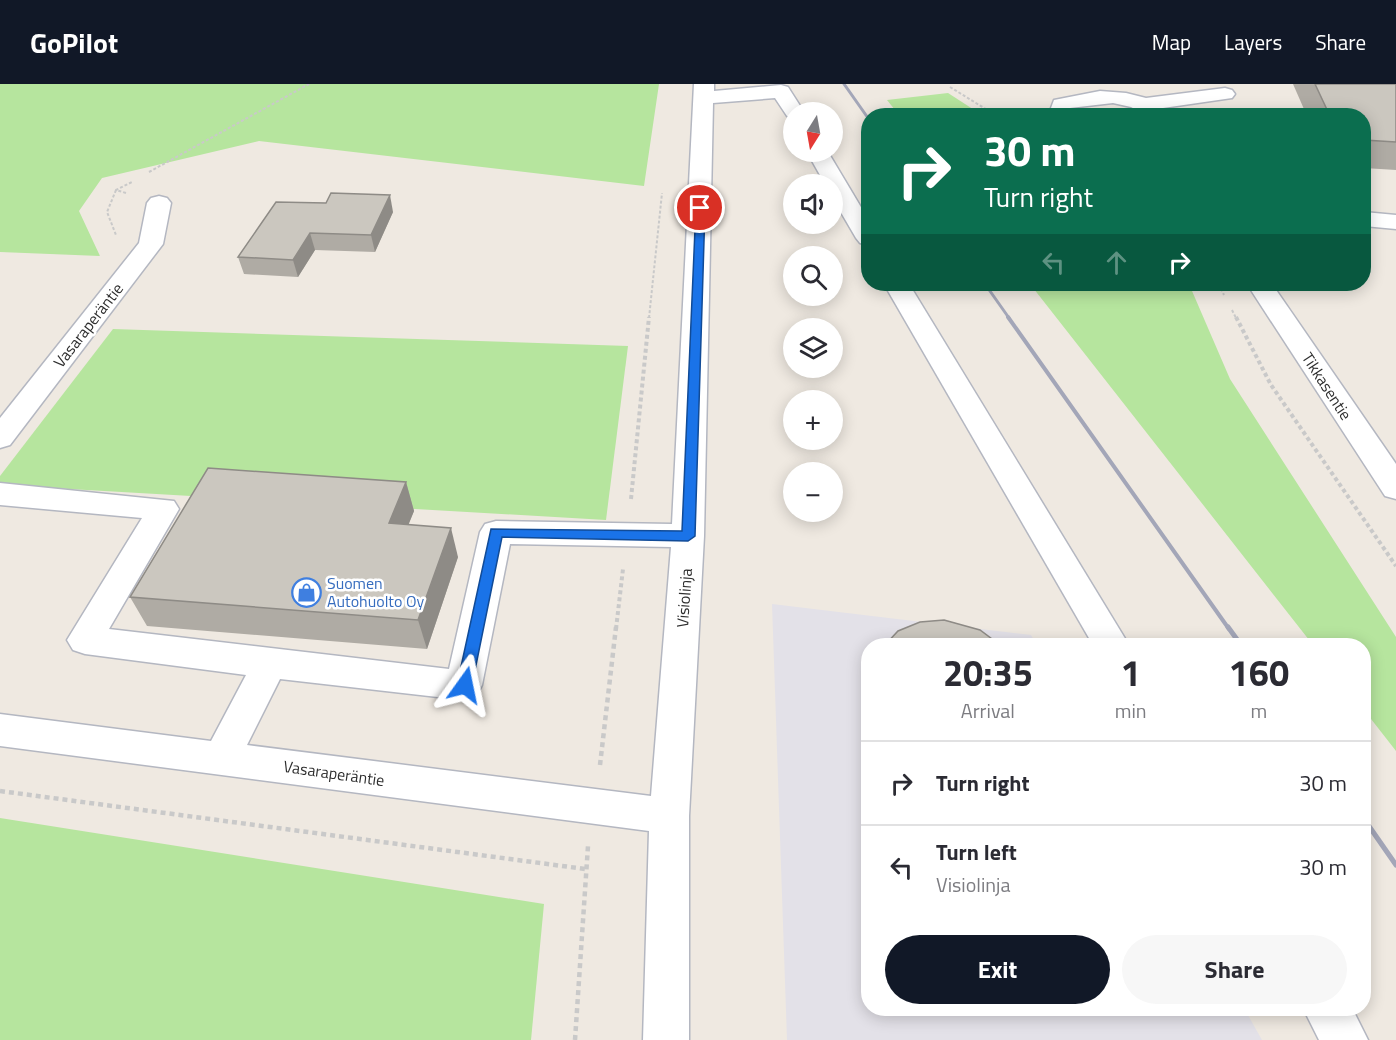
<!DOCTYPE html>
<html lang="en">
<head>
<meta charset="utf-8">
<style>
  body { margin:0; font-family:"Titillium Web",sans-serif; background:#f7f7f7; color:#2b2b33; height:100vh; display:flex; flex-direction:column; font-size:22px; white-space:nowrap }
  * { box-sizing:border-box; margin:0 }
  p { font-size:20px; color:#7c7c81 }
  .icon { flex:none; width:33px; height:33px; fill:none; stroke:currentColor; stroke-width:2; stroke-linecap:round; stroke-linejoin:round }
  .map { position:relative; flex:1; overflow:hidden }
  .details { position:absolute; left:861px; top:554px; width:510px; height:378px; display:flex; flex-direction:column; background:#fff; border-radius:24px; box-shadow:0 3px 15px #0003 }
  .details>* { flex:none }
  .top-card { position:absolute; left:861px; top:24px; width:510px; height:183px; border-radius:24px; box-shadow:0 3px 15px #0003; background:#0b6e4f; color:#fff; overflow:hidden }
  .needle { width:39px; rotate:191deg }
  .fabs { position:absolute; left:783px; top:18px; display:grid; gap:12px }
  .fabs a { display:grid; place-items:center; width:60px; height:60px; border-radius:50%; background:#fff; box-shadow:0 3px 15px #0003; font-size:30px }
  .pin { position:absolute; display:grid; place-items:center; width:51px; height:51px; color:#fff; margin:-26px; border:3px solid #fff; border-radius:50%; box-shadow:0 2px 6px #0007 }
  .me { position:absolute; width:66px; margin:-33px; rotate:12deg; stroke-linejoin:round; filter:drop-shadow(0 0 4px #0008) }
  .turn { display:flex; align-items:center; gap:21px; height:126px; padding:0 24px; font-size:27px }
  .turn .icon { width:78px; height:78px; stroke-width:2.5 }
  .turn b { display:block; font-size:42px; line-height:51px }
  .lanes { display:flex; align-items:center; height:57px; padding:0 24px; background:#0003; justify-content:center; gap:30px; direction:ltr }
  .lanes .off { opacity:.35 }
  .eta { display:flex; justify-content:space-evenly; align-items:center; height:102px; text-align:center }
  .eta b { font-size:36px; font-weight:700; line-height:42px }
  .action { display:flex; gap:12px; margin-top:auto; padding:12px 24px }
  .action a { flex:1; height:69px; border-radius:36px; background:#111827; color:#fff; font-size:24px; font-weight:700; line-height:69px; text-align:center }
  .action a+a { background:#f7f7f7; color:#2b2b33 }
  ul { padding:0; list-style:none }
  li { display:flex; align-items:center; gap:18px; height:84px; padding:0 24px; border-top:2px solid #e1e1e2 }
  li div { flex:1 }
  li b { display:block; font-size:22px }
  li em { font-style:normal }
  header { display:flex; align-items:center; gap:36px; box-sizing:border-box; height:84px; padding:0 30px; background:#111827; color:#fff }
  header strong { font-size:28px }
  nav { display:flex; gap:33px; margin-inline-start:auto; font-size:21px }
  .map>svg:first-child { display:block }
</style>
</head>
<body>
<header>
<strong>GoPilot</strong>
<nav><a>Map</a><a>Layers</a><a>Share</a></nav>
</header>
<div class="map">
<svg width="1396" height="956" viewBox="0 0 1396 956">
  <rect width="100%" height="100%" fill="#efe9e1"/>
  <polygon fill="#e3e1e8" points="772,520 1031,551 1037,561 868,561 868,924 1244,924 1262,956 787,956"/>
  <g fill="#b6e59e">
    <polygon points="0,0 659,0 644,102 259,57 102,94 79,127 100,172 0,168"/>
    <polygon points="948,9 982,31 899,31 887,16"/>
    <polygon points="1030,200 1189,200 1230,295 1396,553 1396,667 1364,626 1364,561 1313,561"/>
    <polygon points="113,245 628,262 606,436 0,401 0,392"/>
    <polygon points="0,734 544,820 531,956 0,956"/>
  </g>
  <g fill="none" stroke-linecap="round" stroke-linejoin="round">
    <defs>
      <g id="minor">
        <path d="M694,0H714V7L781,1L788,3L804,28H794V34L787,32L775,14L713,19L704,452L689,732V956H643L649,747L0,662V630L211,657L246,591L85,570L73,566L67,556L142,434L0,421V399L174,417L179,425L109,545L449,585L480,448L485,440L496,437L672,440ZM510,460L671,463L651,712L247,661L280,595L464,616L477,611L482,601Z"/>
        <polygon points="1225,4 1232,6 1235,10 1232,14 1163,24 1171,32 1147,32 1131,23 1113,19 1070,24 1068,32 1048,32 1054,16 1100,7 1126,9 1146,14"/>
        <polygon points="807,68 828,68 868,135 868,161 860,159 856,154 832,113 832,100 825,100"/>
        <polygon points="159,112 167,114 171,119 163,160 10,361 0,364 0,334 139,159 147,119 151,114"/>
        <polygon points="1364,128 1396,131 1396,145 1364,142"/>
        <polygon points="884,200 909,200 1129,561 1093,561"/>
        <polygon points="1247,200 1272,200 1396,380 1396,415 1385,412"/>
        <polygon points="1303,924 1352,924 1368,956 1319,956"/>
      </g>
    </defs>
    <use href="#minor" stroke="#b4b7c1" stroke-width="3"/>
    <g stroke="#c9c9c9" stroke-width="2" stroke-dasharray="3 2" stroke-linecap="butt">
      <polyline points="950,3 997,32"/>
      <polyline points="149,88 309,0"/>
      <polyline points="116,106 107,128 116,151"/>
      <polyline points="126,109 116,106 132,98"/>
      <polyline points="1219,200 1224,211"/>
      <polyline points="1232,226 1236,234"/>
      <polyline points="649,234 662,109"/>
    </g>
    <g stroke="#c9c9c9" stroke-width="4" stroke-dasharray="4 3" stroke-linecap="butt">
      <polyline points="1236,233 1271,301 1396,482"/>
      <polyline points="631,415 649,233"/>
      <polyline points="616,545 623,485"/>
    </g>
    <g stroke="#c9c9c9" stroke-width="4.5" stroke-dasharray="5 4" stroke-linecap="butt">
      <polyline points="600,681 616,543"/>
      <polyline points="0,707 585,785"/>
      <polyline points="575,956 588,762"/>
    </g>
    <use href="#minor" fill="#fff" fill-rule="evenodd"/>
    <g stroke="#a3a6b8" stroke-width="3">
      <polyline points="844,0 868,34"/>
      <polyline points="985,200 1009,234"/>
    </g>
    <polyline stroke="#a3a6b8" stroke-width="4" points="1008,233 1229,545"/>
    <g stroke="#a3a6b8" stroke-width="5">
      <polyline points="1228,543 1241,561"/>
      <polyline points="1364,735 1396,781"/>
    </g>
  </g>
  <g fill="#afaba4">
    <polygon points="1293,0 1396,0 1396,86 1364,84 1364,32 1307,32"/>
    <polygon points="276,118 393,128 375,168 315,166 298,193 244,190 238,173"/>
    <polygon points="406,398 414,427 408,441 458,473 427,565 147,542 130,513"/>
  </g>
  <g fill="#8e8b86">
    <polygon points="390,111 393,128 375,168 371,151"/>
    <polygon points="310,149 315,166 298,193 293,176"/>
    <polygon points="406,398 414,427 397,469 389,439"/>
    <polygon points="451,444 458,473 427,565 418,536"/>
  </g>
  <g fill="#cbc7bf" stroke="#8e8b86" stroke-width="1.5">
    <polygon points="1315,0 1396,0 1396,58 1364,56 1364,32 1330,32"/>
    <polygon points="331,109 390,111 371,151 310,149 293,176 238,173 276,118 326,119"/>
    <polygon points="208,384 406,398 389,439 451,444 418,536 130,513"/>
    <polygon points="944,536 980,546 1000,561 885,561 898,547 920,538"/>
  </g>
  <polygon fill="#1a73e8" stroke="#114b97" stroke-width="1.5" points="696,122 705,124 695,452 688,457 502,453 472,601 470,605 459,605 457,601 491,445 682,447"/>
  <defs>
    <symbol id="shop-ring" viewBox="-11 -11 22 22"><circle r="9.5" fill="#fff" stroke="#3f7fe0" stroke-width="1.5"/><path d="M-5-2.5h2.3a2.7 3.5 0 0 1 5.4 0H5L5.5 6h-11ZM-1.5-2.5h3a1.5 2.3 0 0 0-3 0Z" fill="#3f7fe0"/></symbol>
  </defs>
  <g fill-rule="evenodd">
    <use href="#shop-ring" x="290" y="492" width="33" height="33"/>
  </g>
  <g text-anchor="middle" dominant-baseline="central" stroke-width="5" stroke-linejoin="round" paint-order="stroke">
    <g font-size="16" fill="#2e2e2e" stroke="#fff">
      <text transform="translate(88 241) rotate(-52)">Vasaraperäntie</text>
      <text transform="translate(1327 302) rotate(57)">Tikkasentie</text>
      <text transform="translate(684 514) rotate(-86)">Visiolinja</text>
      <text transform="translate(334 689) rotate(8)">Vasaraperäntie</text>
    </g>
    <g font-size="16" fill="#366cbe" stroke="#fff" text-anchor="start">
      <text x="327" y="499">Suomen<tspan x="327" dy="18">Autohuolto Oy</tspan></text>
    </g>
  </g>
</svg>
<div class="fabs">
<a><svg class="needle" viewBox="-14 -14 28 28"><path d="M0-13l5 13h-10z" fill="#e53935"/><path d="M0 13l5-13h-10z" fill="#7c7c81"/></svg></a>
<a><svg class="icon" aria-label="sound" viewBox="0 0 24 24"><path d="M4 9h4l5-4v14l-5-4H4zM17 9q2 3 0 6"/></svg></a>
<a><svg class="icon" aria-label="search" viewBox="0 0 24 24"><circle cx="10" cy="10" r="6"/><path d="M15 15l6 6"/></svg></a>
<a><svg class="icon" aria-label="layers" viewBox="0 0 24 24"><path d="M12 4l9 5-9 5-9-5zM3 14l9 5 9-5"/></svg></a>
<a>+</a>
<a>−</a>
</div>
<div class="pin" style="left:700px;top:124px;background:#d93025"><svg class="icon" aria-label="arrive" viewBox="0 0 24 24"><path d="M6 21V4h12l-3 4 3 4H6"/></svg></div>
<svg class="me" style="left:465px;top:601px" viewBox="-20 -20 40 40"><path d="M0-17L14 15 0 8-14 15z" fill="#1a73e8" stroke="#fff" stroke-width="4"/></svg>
<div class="top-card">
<div class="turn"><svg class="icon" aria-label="right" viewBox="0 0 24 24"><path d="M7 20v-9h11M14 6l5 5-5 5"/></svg><div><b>30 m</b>Turn right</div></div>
<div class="lanes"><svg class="icon off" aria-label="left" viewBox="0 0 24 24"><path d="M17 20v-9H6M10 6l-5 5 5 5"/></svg><svg class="icon off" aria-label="ahead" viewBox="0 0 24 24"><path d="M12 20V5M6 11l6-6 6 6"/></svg><svg class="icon" aria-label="right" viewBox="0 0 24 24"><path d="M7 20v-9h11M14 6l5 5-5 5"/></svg></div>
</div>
<section class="details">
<div class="eta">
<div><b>20:35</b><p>Arrival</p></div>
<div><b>1</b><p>min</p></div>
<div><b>160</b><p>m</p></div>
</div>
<ul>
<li><svg class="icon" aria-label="right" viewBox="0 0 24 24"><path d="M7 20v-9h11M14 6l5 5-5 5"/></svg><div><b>Turn right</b></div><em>30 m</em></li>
<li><svg class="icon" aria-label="left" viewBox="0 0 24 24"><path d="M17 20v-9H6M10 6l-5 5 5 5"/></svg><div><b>Turn left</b><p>Visiolinja</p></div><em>30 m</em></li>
</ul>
<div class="action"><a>Exit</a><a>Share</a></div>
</section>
</div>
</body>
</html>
